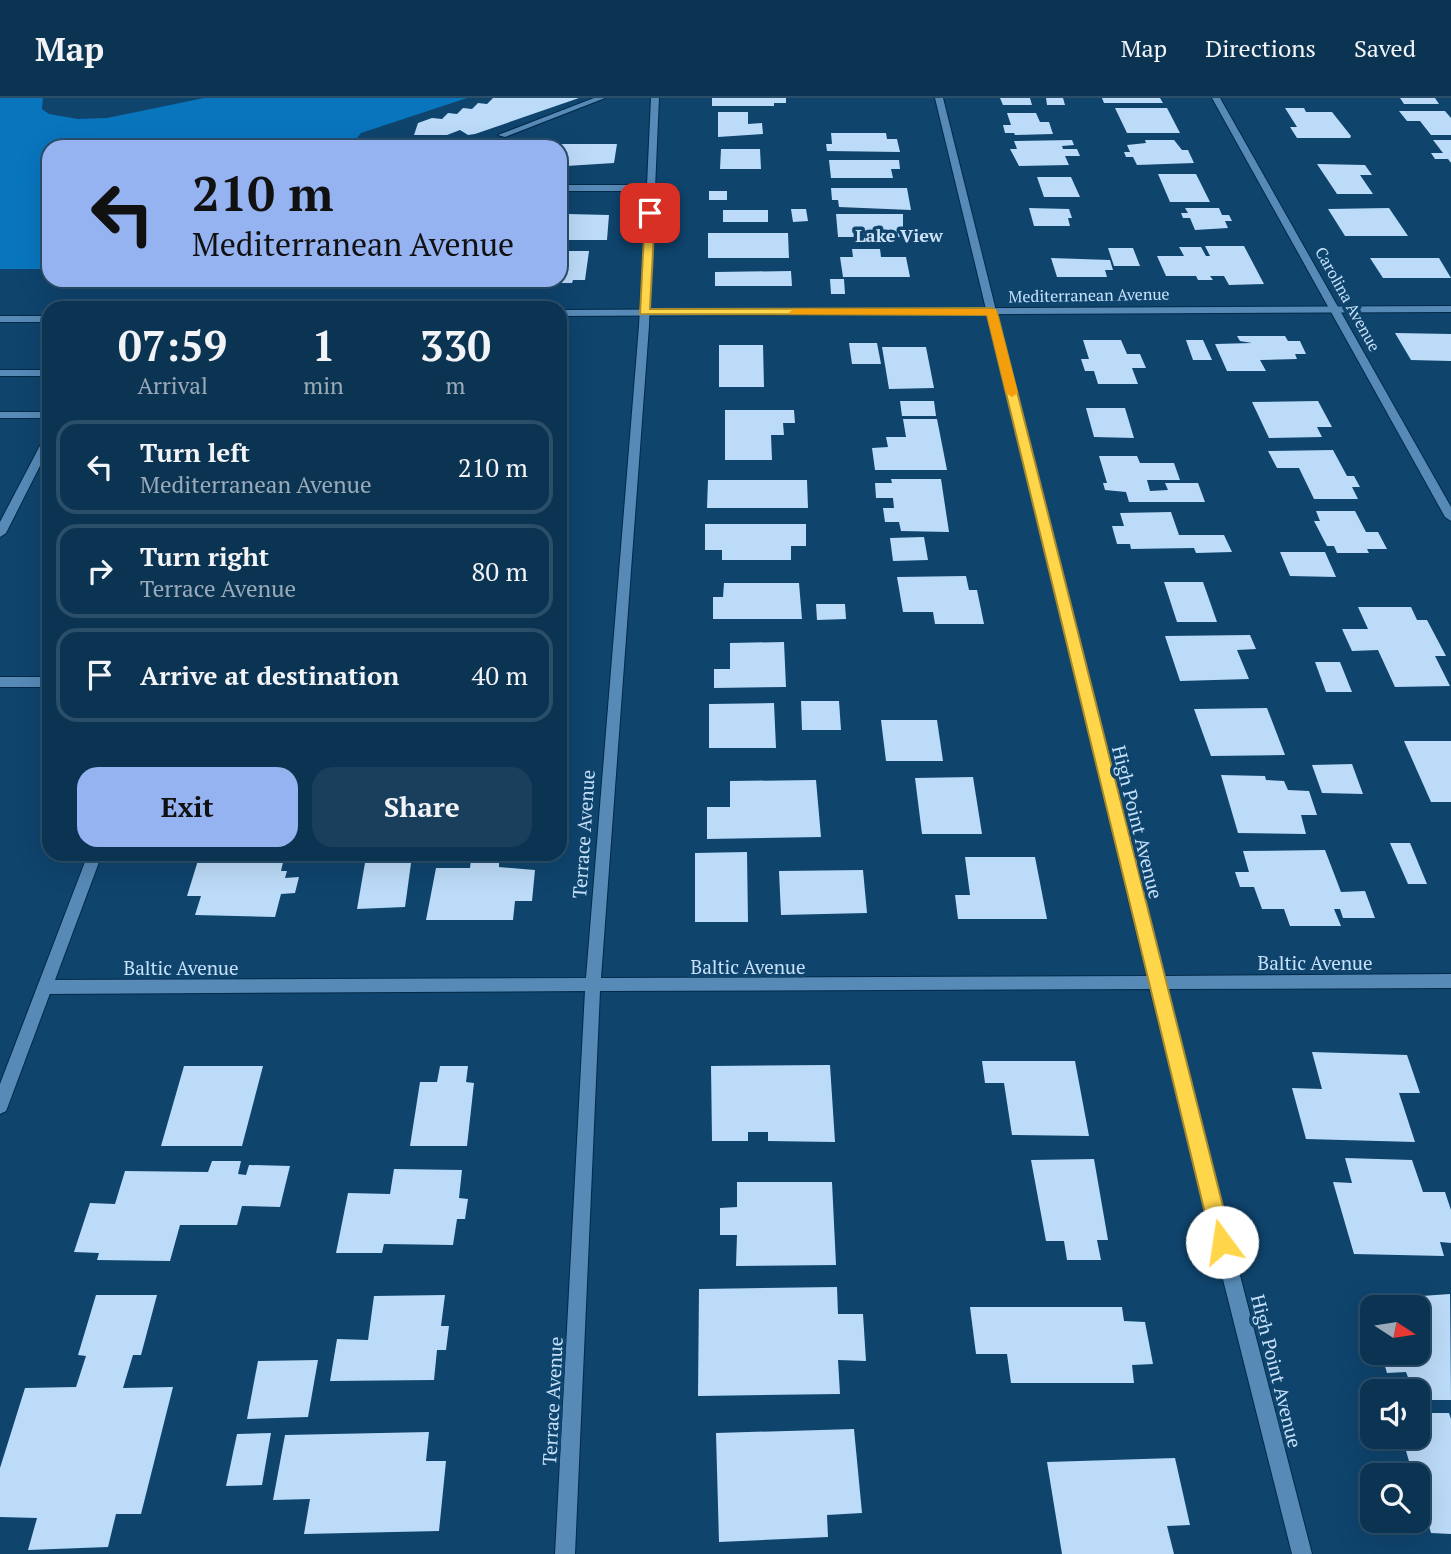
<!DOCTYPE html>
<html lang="en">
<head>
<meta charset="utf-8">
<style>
  body { margin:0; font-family:"PT Serif",serif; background:#193f5c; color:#f1f3f6; height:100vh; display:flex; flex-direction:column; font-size:26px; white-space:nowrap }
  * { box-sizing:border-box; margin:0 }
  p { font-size:23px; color:#9aaab8 }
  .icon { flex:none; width:38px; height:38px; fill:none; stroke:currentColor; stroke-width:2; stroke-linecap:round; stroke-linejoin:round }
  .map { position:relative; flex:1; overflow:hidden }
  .drawer { position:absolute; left:42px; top:203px; width:525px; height:560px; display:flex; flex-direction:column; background:#0b3352; border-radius:21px; box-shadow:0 7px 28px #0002,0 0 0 2px #2b4e69 }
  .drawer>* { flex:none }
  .hud { position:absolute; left:42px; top:42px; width:525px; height:147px; border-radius:21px; box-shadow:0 7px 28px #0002,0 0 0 2px #2b4e69; background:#95b2f1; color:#111; overflow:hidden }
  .needle { width:46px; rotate:102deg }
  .tools { position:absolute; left:1360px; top:1197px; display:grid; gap:14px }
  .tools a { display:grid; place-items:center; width:70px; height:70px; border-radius:14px; background:#0b3352; box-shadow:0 7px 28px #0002,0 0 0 2px #2b4e69; font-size:35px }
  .pin { position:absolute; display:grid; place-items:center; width:60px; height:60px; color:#fff; margin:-30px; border-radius:14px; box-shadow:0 4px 10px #0006 }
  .me { position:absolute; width:77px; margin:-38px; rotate:346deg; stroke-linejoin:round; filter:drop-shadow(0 0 5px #0008) }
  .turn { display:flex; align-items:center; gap:24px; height:147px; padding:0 35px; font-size:32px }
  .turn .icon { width:91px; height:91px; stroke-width:2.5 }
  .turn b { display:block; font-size:49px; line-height:60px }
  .eta { display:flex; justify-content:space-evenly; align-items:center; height:119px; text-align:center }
  .eta b { font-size:42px; font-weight:700; line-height:49px }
  .primary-button { display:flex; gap:14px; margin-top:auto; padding:14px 35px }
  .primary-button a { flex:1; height:80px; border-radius:21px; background:#95b2f1; color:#111; font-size:28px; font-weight:700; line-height:80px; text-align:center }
  .primary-button a+a { background:#193f5c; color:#f1f3f6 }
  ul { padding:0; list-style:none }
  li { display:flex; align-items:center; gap:21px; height:94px; margin:0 14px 10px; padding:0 21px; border:4px solid #2b4e69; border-radius:21px }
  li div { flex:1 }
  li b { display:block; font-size:26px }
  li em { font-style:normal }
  header { display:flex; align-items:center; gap:42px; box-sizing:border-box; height:98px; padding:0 35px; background:#0b3352; border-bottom:2px solid #2b4e69 }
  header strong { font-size:33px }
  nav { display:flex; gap:38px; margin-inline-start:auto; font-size:24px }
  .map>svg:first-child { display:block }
</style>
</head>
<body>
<header>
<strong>Map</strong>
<nav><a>Map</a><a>Directions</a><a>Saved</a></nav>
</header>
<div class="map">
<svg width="1451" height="1456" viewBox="0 0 1451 1456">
  <rect width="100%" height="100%" fill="#0f446d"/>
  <polygon fill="#0975bd" points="0,0 43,0 42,11 49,16 78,21 107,20 204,0 467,0 361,35 350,49 49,49 49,171 0,171"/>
  <g fill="#bcdbf8">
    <polygon points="493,0 579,0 475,36 468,37 460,32 447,37 414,37 418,25 432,20 442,21 448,15 457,16 463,10 472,11 478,5 487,6"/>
    <polygon points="712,0 786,0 786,5 774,5 774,8 712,8"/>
    <polygon points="1000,0 1030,0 1032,7 1003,7"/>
    <polygon points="1046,0 1063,0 1065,7 1047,7"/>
    <polygon points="1102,0 1160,0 1163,5 1104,5"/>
    <polygon points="1400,0 1435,0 1439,6 1404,6"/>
    <polygon points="1115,10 1167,10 1180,35 1127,35"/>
    <polygon points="1285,10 1304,10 1306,14 1332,14 1351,38 1350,40 1297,40 1290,29 1297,29"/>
    <polygon points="1399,13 1445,13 1451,20 1451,37 1431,37 1420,23 1407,23"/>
    <polygon points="718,14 748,14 748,26 762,25 763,36 718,39"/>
    <polygon points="1007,15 1036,15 1040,24 1049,24 1053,36 1015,37 1014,35 1005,35 1003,27 1011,27"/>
    <polygon points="831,35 886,35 887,41 897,41 900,54 827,53 826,46 832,46"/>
    <polygon points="1072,42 1074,47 1062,48 1063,51 1077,51 1080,58 1065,58 1069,67 1019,68 1010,51 1017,51 1014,43"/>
    <polygon points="1145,42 1174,42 1182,52 1188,52 1194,65 1137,67 1133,59 1126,59 1124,54 1130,54 1127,47 1146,45"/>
    <polygon points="1433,42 1451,42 1451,65 1448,61 1435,61 1431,55 1443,55"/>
    <polygon points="406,46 617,46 614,65 566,68 566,65 560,65 560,49 405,49"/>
    <polygon points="721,51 760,51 761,71 720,71"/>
    <polygon points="829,62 899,62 900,71 891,71 893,80 831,80"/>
    <polygon points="1317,66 1365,67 1372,77 1360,77 1373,96 1337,96"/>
    <polygon points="1158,76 1196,76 1210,104 1170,104"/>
    <polygon points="1037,79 1071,79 1080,99 1044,99"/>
    <polygon points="831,90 907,90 911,112 839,109 838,102 832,102"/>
    <rect x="709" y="93" width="18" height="9"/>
    <polygon points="1029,110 1069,111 1072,120 1068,120 1070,128 1034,128"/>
    <polygon points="1185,110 1219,110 1222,117 1229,117 1232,123 1225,123 1228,130 1195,132 1190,120 1183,120 1181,115 1188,115"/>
    <polygon points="1389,110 1408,138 1345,138 1328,111"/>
    <polygon points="791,111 806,111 808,123 793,124"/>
    <rect x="723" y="112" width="45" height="12"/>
    <polygon points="568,116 609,117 607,142 560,142 560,119 567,119"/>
    <polygon points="836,116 903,116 903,139 838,139"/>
    <polygon points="708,135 788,135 789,160 708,160"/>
    <polygon points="1205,148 1244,148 1264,186 1229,187 1224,178 1210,178 1213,182 1198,182 1196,178 1166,178 1157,158 1184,158 1179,149 1201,149 1206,158 1210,158"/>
    <polygon points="1108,150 1133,150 1140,168 1114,168"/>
    <polygon points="852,151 880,151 881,159 906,159 910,179 843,179 840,159 853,159"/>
    <polygon points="560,153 589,153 585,182 573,182 572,185 548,185 549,182 560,182"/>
    <polygon points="1051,160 1110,162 1113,172 1105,172 1107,179 1057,179"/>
    <polygon points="1370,160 1439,160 1451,180 1383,180"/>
    <polygon points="791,173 792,188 715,188 715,174"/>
    <polygon points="830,181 844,181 845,196 831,196"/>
    <polygon points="1395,235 1451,236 1451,263 1411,262"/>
    <polygon points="1237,238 1285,238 1288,243 1300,243 1306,256 1295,256 1297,261 1260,262 1266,273 1227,273 1215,246 1252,245 1240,243"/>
    <polygon points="1083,242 1121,242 1127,256 1140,256 1146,270 1132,270 1138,286 1098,286 1094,273 1085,273 1081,261 1089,261"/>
    <polygon points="1186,242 1203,242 1212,262 1193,262"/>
    <polygon points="849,245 877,245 881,266 852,266"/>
    <polygon points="560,246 563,246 562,256 567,256 563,290 560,290"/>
    <polygon points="719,247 763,247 764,289 719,289"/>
    <polygon points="882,249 926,249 934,290 889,291"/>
    <polygon points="900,303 934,303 936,318 902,318"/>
    <polygon points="1318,303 1332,329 1317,329 1322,339 1269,340 1252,304"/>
    <polygon points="1086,310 1125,310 1134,340 1094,339"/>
    <polygon points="725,312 794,312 795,325 783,325 784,337 771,337 772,362 725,362"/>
    <polygon points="903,321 937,321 947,372 875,372 872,350 888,349 886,339 906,339"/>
    <polygon points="1333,352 1347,378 1354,378 1360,389 1352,389 1358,401 1314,401 1299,370 1277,370 1268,353"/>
    <polygon points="1099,358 1137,358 1140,365 1174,365 1180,382 1147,382 1150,393 1168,392 1165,385 1198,385 1205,404 1129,404 1126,394 1105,392 1103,385 1107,385"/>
    <polygon points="891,381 941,381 949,434 901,433 899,424 885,424 883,410 894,410 893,400 876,400 875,385 892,385"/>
    <polygon points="708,382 807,382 808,410 707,410"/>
    <polygon points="1316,413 1355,413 1366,434 1378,434 1387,451 1367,451 1369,455 1337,455 1334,448 1327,448 1314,423 1320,423"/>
    <polygon points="1171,414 1179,437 1224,437 1232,454 1196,455 1194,450 1131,451 1130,446 1117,446 1112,428 1124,428 1120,415"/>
    <polygon points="705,426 806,426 806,448 791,448 791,462 722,462 722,452 705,452"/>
    <polygon points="924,439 928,462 893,463 890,440"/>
    <polygon points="1280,454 1325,454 1336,479 1290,478"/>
    <polygon points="966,478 969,492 977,492 984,526 935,526 933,514 903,514 897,479"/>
    <polygon points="1164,484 1203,484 1217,524 1177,524"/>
    <polygon points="724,485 799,485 802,521 713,521 713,499 723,499"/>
    <polygon points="816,506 845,506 846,521 817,522"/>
    <polygon points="1358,509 1411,509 1417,522 1427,522 1446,558 1435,558 1450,588 1395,589 1378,552 1352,553 1342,531 1368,531"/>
    <polygon points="1250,537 1256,551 1237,552 1249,581 1180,583 1165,538"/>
    <polygon points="784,544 786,589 714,590 714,571 730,571 730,545"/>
    <polygon points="1315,564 1340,564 1352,594 1326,594"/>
    <polygon points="801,603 839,603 841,632 802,632"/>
    <polygon points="774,605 776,650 709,650 709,606"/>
    <polygon points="1267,610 1285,657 1211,658 1194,611"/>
    <polygon points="881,622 937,622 943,663 886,663"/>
    <polygon points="1404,643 1451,643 1451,704 1431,704"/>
    <polygon points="1352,666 1363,696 1322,695 1312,667"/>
    <polygon points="1221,677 1265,678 1266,682 1284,683 1288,692 1309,693 1317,717 1301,717 1306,736 1238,735"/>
    <polygon points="973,679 982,736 922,736 915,680"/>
    <polygon points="816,682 821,739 707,741 707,709 730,709 730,683"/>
    <polygon points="1390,745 1410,745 1427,786 1408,786"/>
    <polygon points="1325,752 1341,794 1365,793 1375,820 1343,820 1340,811 1334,811 1341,828 1290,828 1284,811 1262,811 1254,789 1240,789 1235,774 1249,774 1243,753"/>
    <polygon points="747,754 748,824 695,824 695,755"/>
    <polygon points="200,756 285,756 281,773 287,773 285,780 299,779 295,795 281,796 275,819 195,817 201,798 187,798"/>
    <polygon points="412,758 405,809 357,811 366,759"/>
    <polygon points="965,759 1035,759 1047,821 958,821 955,797 970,797"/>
    <polygon points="471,762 499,762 499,769 535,772 532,803 515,803 513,822 426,822 436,770 470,770"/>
    <polygon points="863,772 867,815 781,817 779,773"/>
    <polygon points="1312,954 1407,957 1420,995 1399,995 1415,1044 1306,1041 1292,990 1322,991"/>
    <polygon points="982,963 1075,963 1089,1038 1012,1037 1004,985 985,985"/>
    <polygon points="830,967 835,1044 768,1043 768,1034 748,1034 748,1043 712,1043 711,968"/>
    <polygon points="184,968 263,968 242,1048 161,1048"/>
    <polygon points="440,968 468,968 466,984 474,985 467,1048 410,1048 420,984 437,984"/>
    <polygon points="1345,1060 1412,1062 1423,1094 1445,1094 1451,1112 1451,1145 1440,1144 1444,1158 1354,1156 1333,1084 1352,1085"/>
    <polygon points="1094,1061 1108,1142 1097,1142 1101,1162 1067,1162 1064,1143 1046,1143 1031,1062"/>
    <polygon points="212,1063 241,1063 238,1076 246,1077 249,1067 290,1068 280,1109 242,1108 237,1127 180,1127 170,1163 97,1162 99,1155 74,1154 90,1105 115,1106 125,1073 208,1074"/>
    <polygon points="394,1071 462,1072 459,1100 468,1101 465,1121 457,1121 453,1147 384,1146 382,1155 336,1155 348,1095 390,1096"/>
    <polygon points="737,1084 832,1084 836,1167 736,1168 737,1137 720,1137 720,1110 737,1109"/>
    <polygon points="837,1189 838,1216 863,1216 866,1263 838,1262 840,1296 698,1298 699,1191"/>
    <polygon points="1450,1196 1451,1302 1418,1302 1418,1293 1413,1293 1406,1274 1387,1275 1381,1255 1418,1255 1418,1209 1372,1209 1371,1226 1364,1202"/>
    <polygon points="96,1197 157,1197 141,1257 133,1257 123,1290 173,1289 141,1416 116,1416 108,1449 28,1452 37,1420 0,1419 0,1370 25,1290 76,1289 86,1258 78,1257"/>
    <polygon points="445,1197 441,1228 449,1228 446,1252 437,1252 434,1282 330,1283 337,1241 368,1242 374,1198"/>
    <polygon points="970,1209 1122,1209 1124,1223 1145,1224 1153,1266 1132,1267 1134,1285 1011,1285 1007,1256 976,1256"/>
    <polygon points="318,1262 308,1319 247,1321 258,1263"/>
    <polygon points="1418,1315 1449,1315 1451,1321 1451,1436 1431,1435 1418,1391 1418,1377 1413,1377 1402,1339 1418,1339"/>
    <polygon points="854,1331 862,1415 827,1417 828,1439 719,1444 716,1335"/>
    <polygon points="429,1334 426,1363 446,1363 439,1433 304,1436 310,1401 273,1402 285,1337"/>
    <polygon points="271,1335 262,1387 226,1388 237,1336"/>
    <polygon points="1175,1360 1190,1427 1167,1428 1174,1456 1062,1456 1047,1364"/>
  </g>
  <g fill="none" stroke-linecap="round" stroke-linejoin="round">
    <defs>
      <g id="service">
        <polygon points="594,0 605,0 505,39 498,37"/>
        <rect x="0" y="218" width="49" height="6"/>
        <rect x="0" y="272" width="49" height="6"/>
        <rect x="0" y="314" width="49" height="6"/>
        <polygon points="49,337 49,350 6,435 0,439 0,424 44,340"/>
        <rect x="0" y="579" width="49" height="10"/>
      </g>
      <g id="minor">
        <polygon points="651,0 659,0 649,228 601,880 1147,878 935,0 943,0 1162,878 1451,876 1451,890 1166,891 1312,1456 1292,1456 1150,891 600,893 575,1456 555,1456 585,893 45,896 40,894 37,889 40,884 45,882 586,880 639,228 646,93 560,93 560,87 647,87"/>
        <polygon points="1212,0 1220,0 1451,409 1451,423 1445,419"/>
      </g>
      <g id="tertiary">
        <polygon points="1451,208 1451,214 560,218 560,212"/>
        <polygon points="88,756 102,756 8,1008 6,1013 0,1016 0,986"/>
      </g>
    </defs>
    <use href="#service" stroke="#022a48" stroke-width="2"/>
    <use href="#minor" stroke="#022a48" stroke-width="2"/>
    <use href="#tertiary" stroke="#022a48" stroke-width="2"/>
    <use href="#service" fill="#578ab7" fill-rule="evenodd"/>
    <use href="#minor" fill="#578ab7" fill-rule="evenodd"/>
    <use href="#tertiary" fill="#578ab7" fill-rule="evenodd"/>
  </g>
  <polygon fill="#ffd54a" stroke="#a68a30" stroke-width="2" points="650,112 655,115 650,211 992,210 997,214 1232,1144 1229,1151 1222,1154 1215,1151 1212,1144 987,217 640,216 645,115"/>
  <polygon fill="#f59e0b" points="795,211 996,211 1018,295 1012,299 1006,295 987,217 791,216 789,214"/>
  <g text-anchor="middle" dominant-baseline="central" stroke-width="7" stroke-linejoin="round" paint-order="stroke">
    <g font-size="16" fill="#c7e1fa" stroke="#0f446d">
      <text transform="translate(1089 197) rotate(-1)">Mediterranean Avenue</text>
      <text transform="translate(1348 201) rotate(61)">Carolina Avenue</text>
    </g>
    <g font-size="18" font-weight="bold" fill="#cde2f6" stroke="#0f446d">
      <text x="899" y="137">Lake View</text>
    </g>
    <g font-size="19" fill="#c7e1fa" stroke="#0f446d">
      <text transform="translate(1138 724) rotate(76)">High Point Avenue</text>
      <text transform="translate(583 736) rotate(-86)">Terrace Avenue</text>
      <text x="1315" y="864">Baltic Avenue</text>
      <text x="748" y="868">Baltic Avenue</text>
      <text x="181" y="869">Baltic Avenue</text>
      <text transform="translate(1277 1273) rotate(76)">High Point Avenue</text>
      <text transform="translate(552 1303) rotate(-87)">Terrace Avenue</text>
    </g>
  </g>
</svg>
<div class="tools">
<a><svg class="needle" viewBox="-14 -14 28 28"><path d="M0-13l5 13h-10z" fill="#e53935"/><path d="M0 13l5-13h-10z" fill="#9aaab8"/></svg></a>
<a><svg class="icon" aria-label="sound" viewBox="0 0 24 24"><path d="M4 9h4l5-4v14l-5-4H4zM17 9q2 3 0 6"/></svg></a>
<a><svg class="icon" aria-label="search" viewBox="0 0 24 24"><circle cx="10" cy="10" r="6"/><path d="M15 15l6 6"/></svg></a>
</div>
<div class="pin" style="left:650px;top:115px;background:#d93025"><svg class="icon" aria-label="arrive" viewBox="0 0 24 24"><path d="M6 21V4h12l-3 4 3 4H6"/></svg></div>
<svg class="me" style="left:1222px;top:1144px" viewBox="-20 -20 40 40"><circle r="19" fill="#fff"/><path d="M0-13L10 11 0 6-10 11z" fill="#ffd54a"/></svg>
<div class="hud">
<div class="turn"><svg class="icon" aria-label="left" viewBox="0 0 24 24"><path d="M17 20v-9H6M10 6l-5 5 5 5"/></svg><div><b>210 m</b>Mediterranean Avenue</div></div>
</div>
<section class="drawer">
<div class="eta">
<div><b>07:59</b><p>Arrival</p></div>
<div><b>1</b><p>min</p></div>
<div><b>330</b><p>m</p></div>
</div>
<ul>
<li><svg class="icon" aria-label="left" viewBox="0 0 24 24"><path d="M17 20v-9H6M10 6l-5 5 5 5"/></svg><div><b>Turn left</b><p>Mediterranean Avenue</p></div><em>210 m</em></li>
<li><svg class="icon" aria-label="right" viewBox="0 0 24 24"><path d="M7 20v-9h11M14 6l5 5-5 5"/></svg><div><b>Turn right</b><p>Terrace Avenue</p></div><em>80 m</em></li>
<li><svg class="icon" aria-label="arrive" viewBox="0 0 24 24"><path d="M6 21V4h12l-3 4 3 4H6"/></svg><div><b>Arrive at destination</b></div><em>40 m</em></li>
</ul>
<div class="primary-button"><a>Exit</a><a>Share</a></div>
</section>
</div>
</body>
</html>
